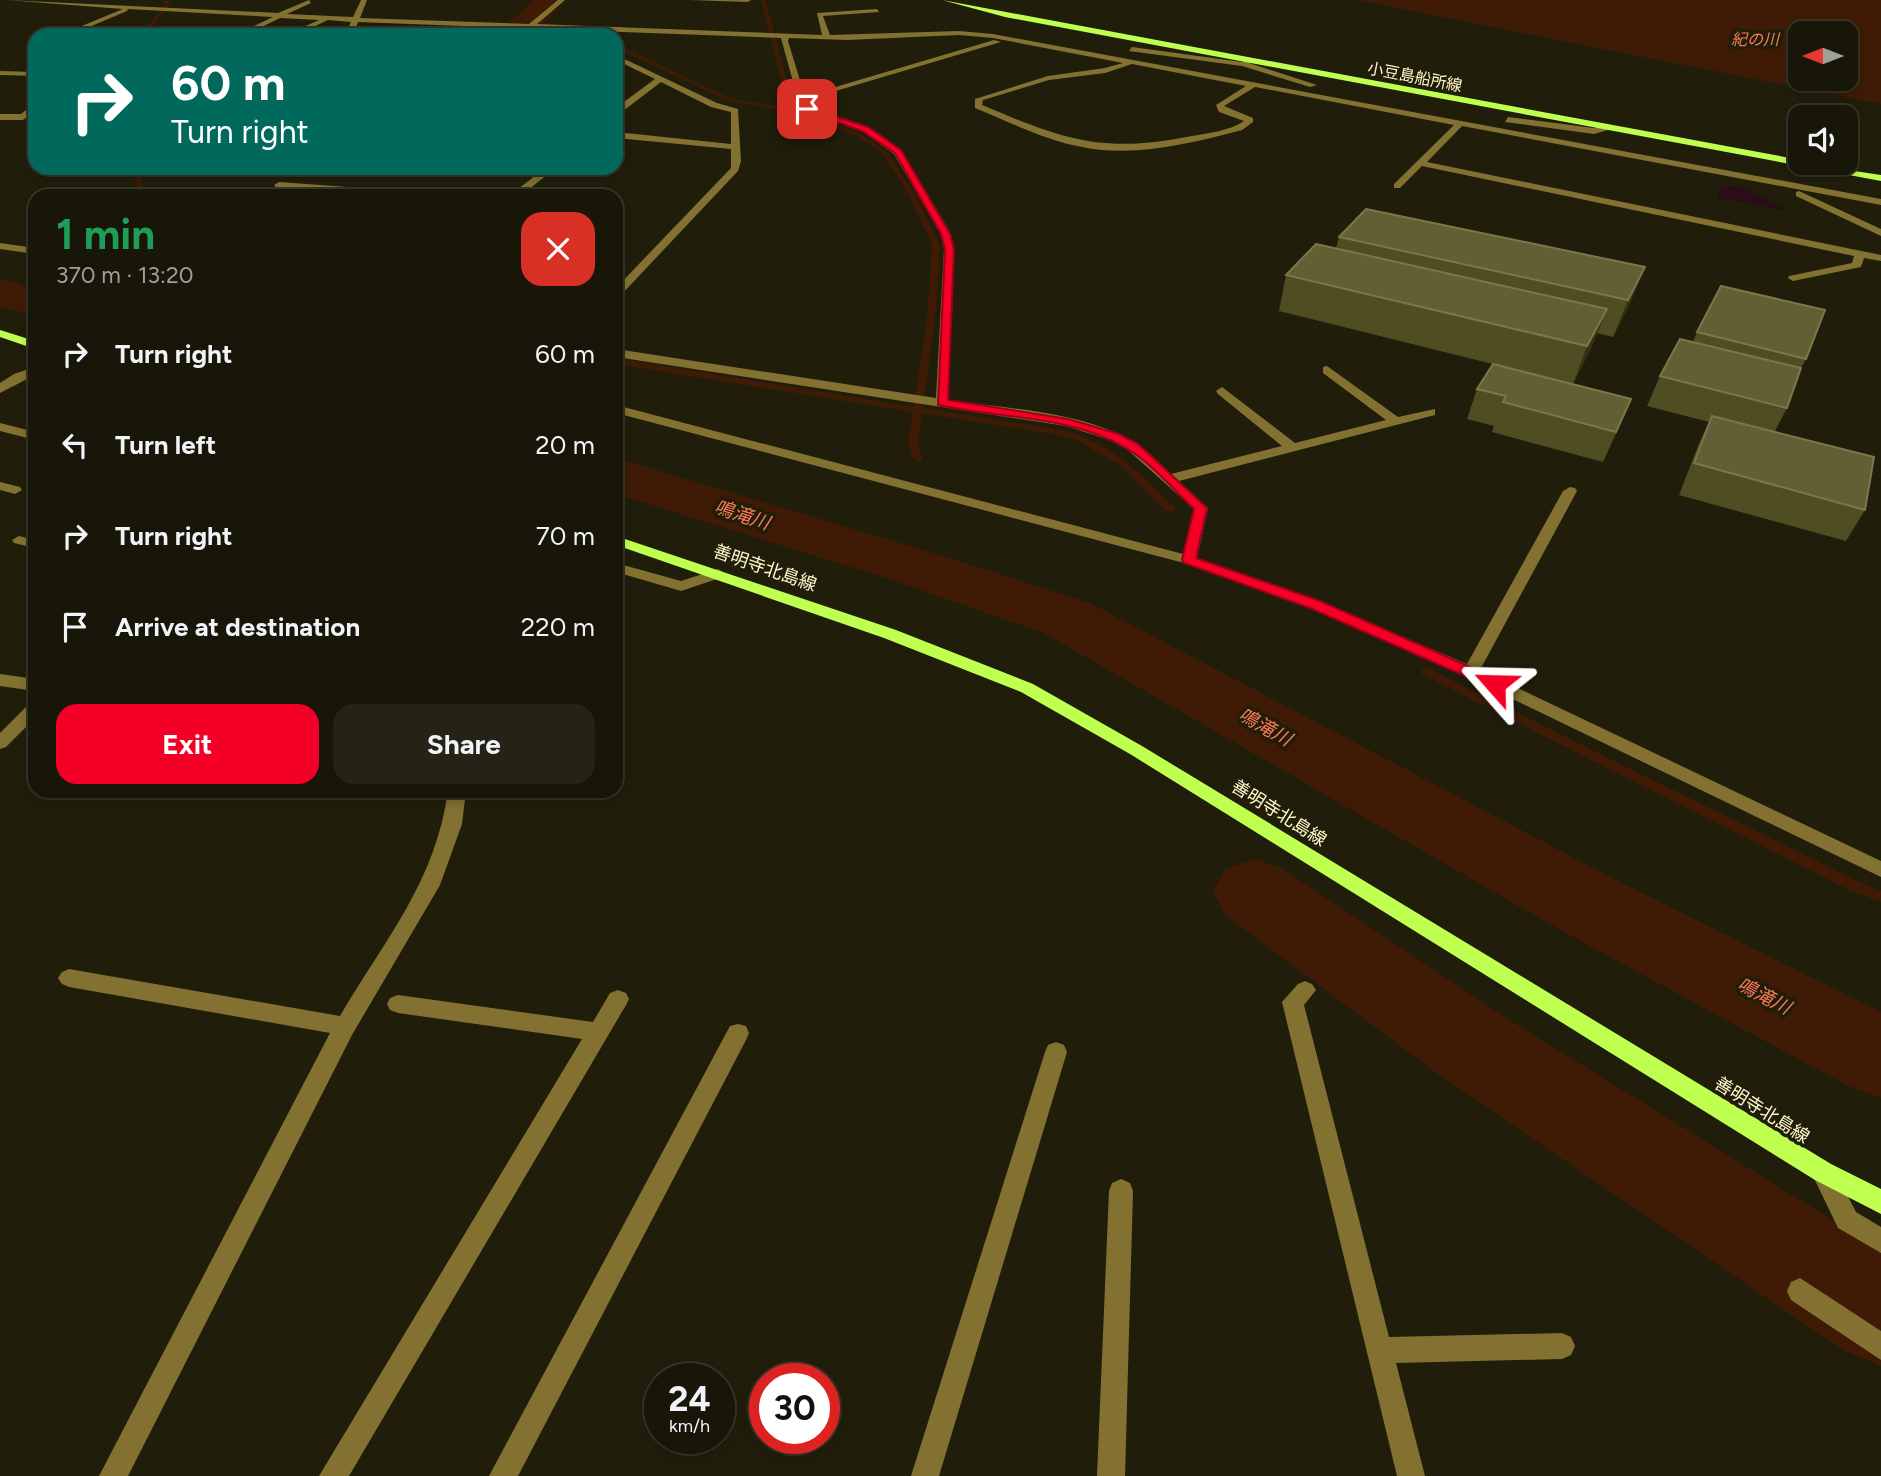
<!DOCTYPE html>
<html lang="en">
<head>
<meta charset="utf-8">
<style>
  body { margin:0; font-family:Figtree,"Noto Sans JP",sans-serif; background:#252316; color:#f1f3f6; height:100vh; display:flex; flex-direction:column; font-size:26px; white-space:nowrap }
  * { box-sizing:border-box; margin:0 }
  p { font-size:23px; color:#9f9f9c }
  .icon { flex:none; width:38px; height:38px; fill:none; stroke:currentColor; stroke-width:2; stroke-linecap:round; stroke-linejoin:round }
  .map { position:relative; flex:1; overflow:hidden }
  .panel { position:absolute; left:28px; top:189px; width:595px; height:609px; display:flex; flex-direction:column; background:#181608; border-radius:21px; box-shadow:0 4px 10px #0003,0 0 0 2px #363529 }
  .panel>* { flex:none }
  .hud { position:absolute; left:28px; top:28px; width:595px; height:147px; border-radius:21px; box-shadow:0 4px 10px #0003,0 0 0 2px #363529; background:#00695c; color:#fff; overflow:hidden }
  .needle { width:46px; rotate:270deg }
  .tools { position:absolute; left:1788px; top:21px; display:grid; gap:14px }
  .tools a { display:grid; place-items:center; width:70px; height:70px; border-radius:14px; background:#181608; box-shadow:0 4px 10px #0003,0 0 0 2px #363529; font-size:35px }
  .speed { position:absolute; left:644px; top:1363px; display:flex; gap:14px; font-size:35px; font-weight:700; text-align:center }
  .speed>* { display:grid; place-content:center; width:91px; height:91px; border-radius:50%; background:#181608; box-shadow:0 4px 10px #0003,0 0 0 2px #363529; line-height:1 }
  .speed small { font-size:18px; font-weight:400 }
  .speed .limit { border:10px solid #d22; background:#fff; color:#111 }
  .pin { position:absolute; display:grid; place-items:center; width:60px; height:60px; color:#fff; margin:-30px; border-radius:14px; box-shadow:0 4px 10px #0006 }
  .me { position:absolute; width:77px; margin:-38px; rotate:295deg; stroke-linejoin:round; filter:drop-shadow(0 0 5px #0008) }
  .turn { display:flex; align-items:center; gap:24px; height:147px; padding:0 28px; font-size:32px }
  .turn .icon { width:91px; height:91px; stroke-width:2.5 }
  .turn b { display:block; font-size:49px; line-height:60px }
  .round { display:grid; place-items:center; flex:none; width:74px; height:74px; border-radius:21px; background:#252316 }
  .summary { display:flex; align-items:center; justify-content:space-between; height:119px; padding:0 28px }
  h1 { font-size:42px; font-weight:700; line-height:52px; color:#1e9e55 }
  .action { display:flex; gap:14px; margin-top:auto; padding:14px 28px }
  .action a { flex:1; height:80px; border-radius:21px; background:#f40026; color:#fff; font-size:28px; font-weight:700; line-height:80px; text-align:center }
  .action a+a { background:#252316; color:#f1f3f6 }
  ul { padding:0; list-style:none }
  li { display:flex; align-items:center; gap:21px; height:91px; padding:0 28px }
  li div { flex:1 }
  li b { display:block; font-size:26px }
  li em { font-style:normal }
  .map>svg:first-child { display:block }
</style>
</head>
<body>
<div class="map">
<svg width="1881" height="1476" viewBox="0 0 1881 1476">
  <rect width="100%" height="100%" fill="#201e0b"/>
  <polygon fill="#2a0d16" points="1738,186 1789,211 1717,198 1721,188"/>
  <path fill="#3f1b05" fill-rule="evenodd" d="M1357,0H1881V104ZM1801,33H1846V79H1801Z"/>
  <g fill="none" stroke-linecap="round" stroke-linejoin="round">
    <g fill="#3f1b05" fill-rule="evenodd">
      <polygon points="160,0 169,1 168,6 146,35 140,35 164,6 164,3"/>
      <path d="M761,0H765L795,109L861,134L886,151L914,193L940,245L936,309L923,408L1067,431C1112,445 1142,474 1174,507V511H1166L1121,466L1082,443L1065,436L922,413L918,447L923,459L918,462C902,452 911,428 913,412L616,364V358L914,407L928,309L932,245L908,193L882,153L857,136L791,112L729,101L616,48V44L618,45L732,99L788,108Z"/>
      <polygon points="554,30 574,33 577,35 556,32"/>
      <polygon points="132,168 138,168 145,196 139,196"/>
      <polygon points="1427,668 1857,881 1881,891 1881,902 1847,889 1423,675 1421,672 1423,669"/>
    </g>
    <g fill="#3f1b05" fill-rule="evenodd">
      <path d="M533,0H563C551,17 536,35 515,29L510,23Z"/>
      <polygon points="0,279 35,288 35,316 0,307"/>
      <polygon points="616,458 927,551 1090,603 1624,884 1881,1012 1881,1098 1848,1086 1564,932 1044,633 883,577 616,494"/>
      <polygon points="1254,859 1283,869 1508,1019 1881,1250 1881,1366 1843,1350 1442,1077 1225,915 1213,892 1225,869"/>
    </g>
    <g fill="#837131" fill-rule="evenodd">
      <path d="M6,0L278,13L309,0L311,3L287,14L353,17L361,0H367L360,18L529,24L558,0H565L537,24L822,35L817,13L877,9L879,12L823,16L830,35L959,31L993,34L1881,199V205L1462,126L1427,162L1881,255V261L1864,258L1861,267L1793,281L1788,278L1789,276L1852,263L1854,256L1422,166L1400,188H1394V184L1454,125L1255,87L1224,106L1253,118V122L1242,130C1192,143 1134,158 1082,147C1044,140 1010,122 975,108V99L1048,76L1105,68L1123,63L993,38L959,35L847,40L789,38L788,41L806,100L811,107L868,127L901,150L951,234L954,249L948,400C1009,409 1080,411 1134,442C1148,450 1160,464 1171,474L1282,446L1218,394L1216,391L1222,387L1295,443L1386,420L1323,373V367L1327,366L1398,417L1435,409V415L1179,481L1208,508L1197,558L1320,602L1467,664L1563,491L1570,487L1575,488L1577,491L1480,670L1881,861V877L1465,676L1310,608L1184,563L616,413V405L1183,554L1194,509L1128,450L1110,440L1066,426L616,357V349L936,398L944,249L941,234L894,154L862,131L805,111L798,100L781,38L358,22L353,35H345L351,22L328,20L296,35H286L319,20L280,18L245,35H235L273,17L128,9L127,11L70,35H60L123,9ZM1132,64L1246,86L1216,105L1219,112L1244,121C1229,131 1209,133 1192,136C1101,154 1065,140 982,105L983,100L1049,80L1105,73Z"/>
      <polygon points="689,0 751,0 748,2"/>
      <polygon points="994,40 1001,42 829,93 822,91"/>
      <polygon points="1132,47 1242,62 1250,58 1254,60 1249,63 1317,85 1310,87 1242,66 1129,51"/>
      <polygon points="616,55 717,103 738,109 741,161 738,171 620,296 616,297 616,288 731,168 731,149 616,138 616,132 731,144 731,112 711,107 661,82 623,111 617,111 617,107 655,79 616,60"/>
      <polygon points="0,71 35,72 35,76 0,75"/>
      <polygon points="32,105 35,105 35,111 23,120 0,120 0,114 21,114"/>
      <polygon points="1508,117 1594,128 1611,125 1615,128 1594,134 1505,122"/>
      <polygon points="545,168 556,168 520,196 509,196"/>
      <polygon points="279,182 429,193 434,196 390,196 276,187 274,185"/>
      <polygon points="1799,191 1881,229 1881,236 1796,196 1796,192"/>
      <polygon points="0,243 35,248 35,254 0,249"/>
      <polygon points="35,367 35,375 0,393 0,383 14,374"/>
      <polygon points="0,423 35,432 35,440 0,431"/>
      <polygon points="0,482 20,487 22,490 15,494 0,490"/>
      <polygon points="19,536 35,540 35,548 14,543 12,540"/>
      <polygon points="616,563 681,581 718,569 726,574 723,577 681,591 616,572"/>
      <polygon points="0,674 35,679 35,691 0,686"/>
      <polygon points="35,702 35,718 6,747 0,749 0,733 29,704"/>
      <path d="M448,791H466L462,824L440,885L352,1035L128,1476H99L330,1033L69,987L62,984L58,978L62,972L69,969L340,1016C385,939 435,883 448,791Z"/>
      <polygon points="1305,981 1312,984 1316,990 1304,1005 1389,1337 1562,1333 1571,1337 1575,1346 1571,1355 1562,1359 1396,1363 1425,1476 1397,1476 1282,1002 1298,984"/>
      <polygon points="618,990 626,993 629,999 626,1005 349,1476 319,1476 582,1039 398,1013 390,1010 387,1004 390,998 398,995 593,1022 610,993"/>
      <polygon points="738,1024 746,1026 749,1033 746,1040 518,1476 489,1476 730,1026"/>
      <polygon points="1056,1042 1064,1045 1067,1052 939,1476 911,1476 1045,1052 1048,1045"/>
      <polygon points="1823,1161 1831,1164 1856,1212 1881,1227 1881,1253 1838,1228 1811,1172 1815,1164"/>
      <polygon points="1121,1179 1130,1183 1133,1191 1125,1476 1097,1476 1109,1191 1112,1183"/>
      <polygon points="1800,1278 1881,1331 1881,1360 1791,1300 1787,1291 1791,1282"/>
    </g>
    <g fill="#beff50" fill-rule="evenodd">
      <polygon points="942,0 1801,160 1801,163 1881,175 1881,181 1005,17"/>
      <polygon points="0,330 35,341 35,349 0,337"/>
      <polygon points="616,536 896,630 1033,684 1142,746 1831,1164 1881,1189 1881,1214 1815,1180 1130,754 1021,692 884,638 616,545"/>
    </g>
  </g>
  <g fill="#4f4d22">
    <polygon points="1339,237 1645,267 1630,303 1613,337 1597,333 1592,346 1573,384 1279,311 1286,275 1336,248"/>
    <polygon points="1697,332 1806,359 1801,368 1787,408 1775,431 1865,510 1846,541 1679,495 1698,446 1709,422 1647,406 1660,376 1693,342"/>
    <polygon points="1493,364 1618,429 1603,462 1492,432 1494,426 1467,419 1477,389"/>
  </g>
  <g fill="#343211">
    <polygon points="1645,267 1630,303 1613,337 1628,300"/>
    <polygon points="1607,309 1592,346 1573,384 1587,346"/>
  </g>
  <g fill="#625f34" stroke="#7b774b" stroke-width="2">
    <polygon points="1366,209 1645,267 1628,300 1339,237"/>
    <polygon points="1316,244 1607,309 1587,346 1286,275"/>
    <polygon points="1721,286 1825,310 1806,359 1697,332"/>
    <polygon points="1680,339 1801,368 1787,408 1660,376"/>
    <polygon points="1493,364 1631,399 1616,432 1503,402 1506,396 1477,389"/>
    <polygon points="1712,416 1874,457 1865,510 1694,463"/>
  </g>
  <path fill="#f40026" stroke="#9f0019" stroke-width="2" d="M805,107L868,127L901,150L950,234L954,249L948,400L1068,419L1119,434L1138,444L1207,508L1196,558L1320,601L1500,680L1503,684L1500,687H1490L1310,608L1184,563L1182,560L1194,509C1173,489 1151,463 1126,448C1071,415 1000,419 938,405L945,249L941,234L895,153L862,131L805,110Z"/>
  <g text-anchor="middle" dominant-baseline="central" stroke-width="7" stroke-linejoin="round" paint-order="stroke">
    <g font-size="16" font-style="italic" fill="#ff7a57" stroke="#201e0b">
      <text x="1755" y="39">紀の川</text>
    </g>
    <g font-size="16" fill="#fff7c9" stroke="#201e0b">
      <text transform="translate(1415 77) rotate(11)">小豆島船所線</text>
    </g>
    <g font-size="18" fill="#fff7c9" stroke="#201e0b">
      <text transform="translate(765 568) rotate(19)">善明寺北島線</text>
      <text transform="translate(1279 813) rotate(32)">善明寺北島線</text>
      <text transform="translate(1762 1110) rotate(32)">善明寺北島線</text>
    </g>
    <g font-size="19" font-style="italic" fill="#ff7a57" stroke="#201e0b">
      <text transform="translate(742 515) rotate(18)">鳴滝川</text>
      <text transform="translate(1265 727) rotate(29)">鳴滝川</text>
      <text transform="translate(1764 996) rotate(27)">鳴滝川</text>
    </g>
  </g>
</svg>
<div class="tools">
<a><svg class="needle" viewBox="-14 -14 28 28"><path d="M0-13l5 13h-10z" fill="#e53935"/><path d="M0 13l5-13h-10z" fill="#9f9f9c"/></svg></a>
<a><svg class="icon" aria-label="sound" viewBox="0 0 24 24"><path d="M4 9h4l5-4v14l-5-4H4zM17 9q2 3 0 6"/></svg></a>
</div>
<div class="speed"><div>24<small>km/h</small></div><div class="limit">30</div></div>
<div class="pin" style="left:807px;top:109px;background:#d93025"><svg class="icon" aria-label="arrive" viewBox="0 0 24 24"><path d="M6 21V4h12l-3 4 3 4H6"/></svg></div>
<svg class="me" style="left:1495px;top:684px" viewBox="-20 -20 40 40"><path d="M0-17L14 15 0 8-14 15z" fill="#f40026" stroke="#fff" stroke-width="4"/></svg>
<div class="hud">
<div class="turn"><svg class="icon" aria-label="right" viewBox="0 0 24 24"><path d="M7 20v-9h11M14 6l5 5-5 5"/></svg><div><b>60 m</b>Turn right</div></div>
</div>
<section class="panel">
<div class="summary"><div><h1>1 min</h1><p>370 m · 13:20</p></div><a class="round" style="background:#d93025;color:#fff"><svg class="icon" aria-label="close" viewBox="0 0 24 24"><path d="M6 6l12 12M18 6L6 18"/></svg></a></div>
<ul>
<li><svg class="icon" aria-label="right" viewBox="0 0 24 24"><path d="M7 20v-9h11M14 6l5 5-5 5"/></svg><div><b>Turn right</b></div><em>60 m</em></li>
<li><svg class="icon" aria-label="left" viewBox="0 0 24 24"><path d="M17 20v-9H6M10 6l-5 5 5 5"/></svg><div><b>Turn left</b></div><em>20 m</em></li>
<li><svg class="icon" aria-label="right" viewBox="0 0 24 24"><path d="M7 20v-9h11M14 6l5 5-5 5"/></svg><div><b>Turn right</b></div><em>70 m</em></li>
<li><svg class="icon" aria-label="arrive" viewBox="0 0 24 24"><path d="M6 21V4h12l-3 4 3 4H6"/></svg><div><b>Arrive at destination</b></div><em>220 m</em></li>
</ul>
<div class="action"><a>Exit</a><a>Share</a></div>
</section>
</div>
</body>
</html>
